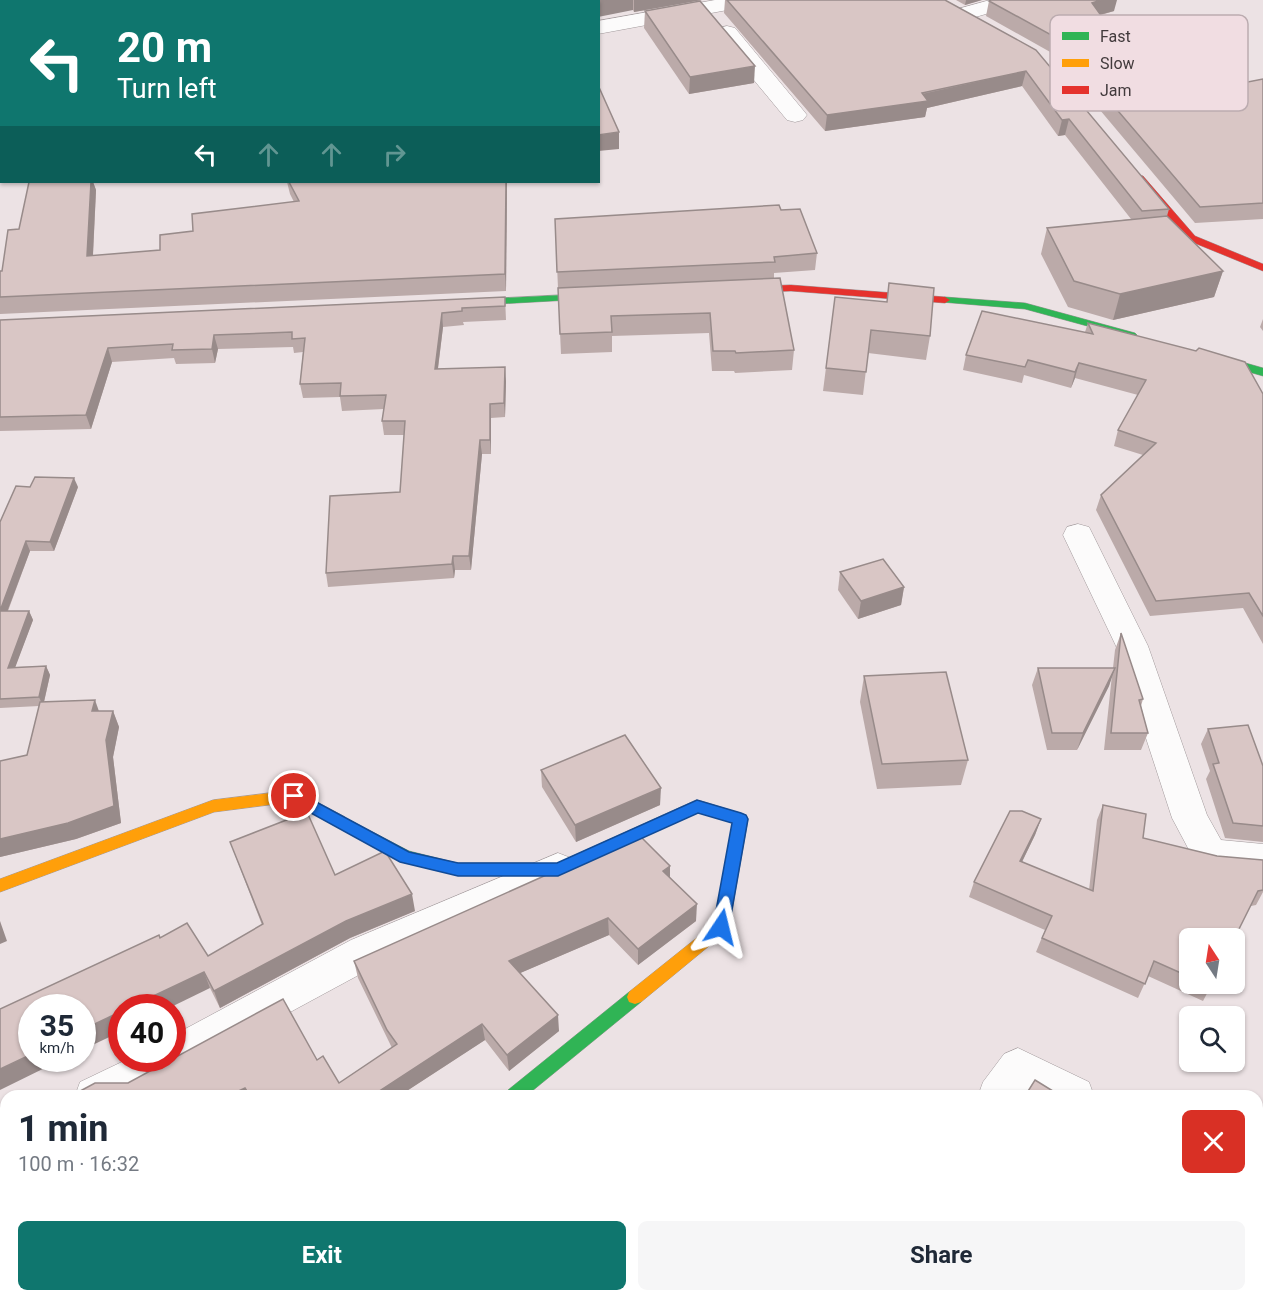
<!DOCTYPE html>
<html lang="en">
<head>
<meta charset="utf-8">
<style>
  body { margin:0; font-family:Roboto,sans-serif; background:#f6f6f7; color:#1f2937; height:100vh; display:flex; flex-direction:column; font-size:22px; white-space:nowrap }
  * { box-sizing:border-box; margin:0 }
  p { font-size:20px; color:#747a83 }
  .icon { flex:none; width:33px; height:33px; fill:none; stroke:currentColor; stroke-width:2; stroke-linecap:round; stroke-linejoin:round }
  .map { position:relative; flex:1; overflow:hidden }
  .sheet { position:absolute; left:0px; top:1090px; width:1263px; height:212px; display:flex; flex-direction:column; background:#fff; border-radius:18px 18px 0 0; box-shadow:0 2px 4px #0004 }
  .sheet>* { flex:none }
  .hud { position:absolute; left:0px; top:0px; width:600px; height:183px; box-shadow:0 2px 4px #0004; background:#0f766e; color:#fff; overflow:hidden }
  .needle { width:39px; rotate:348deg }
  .controls { position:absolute; left:1179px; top:928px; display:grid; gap:12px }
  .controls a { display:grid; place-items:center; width:66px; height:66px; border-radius:9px; background:#fff; box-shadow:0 2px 4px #0004; font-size:30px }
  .speed { position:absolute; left:18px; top:994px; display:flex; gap:12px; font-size:30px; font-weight:700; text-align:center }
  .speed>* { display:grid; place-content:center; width:78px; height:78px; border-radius:50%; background:#fff; box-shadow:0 2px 4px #0004; line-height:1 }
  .speed small { font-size:15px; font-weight:400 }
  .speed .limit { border:9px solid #d22; background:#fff; color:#111 }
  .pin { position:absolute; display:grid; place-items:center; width:51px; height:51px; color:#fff; margin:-26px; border:3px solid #fff; border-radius:50%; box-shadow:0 2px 6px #0007 }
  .me { position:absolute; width:66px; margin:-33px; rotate:10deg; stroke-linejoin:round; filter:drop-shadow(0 0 4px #0008) }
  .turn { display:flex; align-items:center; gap:21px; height:126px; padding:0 18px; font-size:27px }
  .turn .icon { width:78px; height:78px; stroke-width:2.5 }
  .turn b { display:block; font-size:42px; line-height:51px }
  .lanes { display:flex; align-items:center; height:57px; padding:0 18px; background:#0003; justify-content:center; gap:30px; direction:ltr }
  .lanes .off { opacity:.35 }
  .round { display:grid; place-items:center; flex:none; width:63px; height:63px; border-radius:9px; background:#f6f6f7 }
  .head { display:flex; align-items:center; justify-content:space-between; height:102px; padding:0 18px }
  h1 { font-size:36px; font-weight:700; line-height:45px }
  .primary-button { display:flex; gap:12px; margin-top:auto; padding:12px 18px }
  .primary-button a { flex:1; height:69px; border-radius:9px; background:#0f766e; color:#fff; font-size:24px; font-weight:700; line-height:69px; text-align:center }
  .primary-button a+a { background:#f6f6f7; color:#1f2937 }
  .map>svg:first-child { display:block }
</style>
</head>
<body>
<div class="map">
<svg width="1263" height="1301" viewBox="0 0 1263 1301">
  <rect width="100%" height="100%" fill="#ece2e4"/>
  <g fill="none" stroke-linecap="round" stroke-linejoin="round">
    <defs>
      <polygon id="lane" points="0,87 2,88 2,98 0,97"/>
      <g id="street">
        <polygon points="187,0 209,0 209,2 188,2"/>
        <polygon points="715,0 760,0 756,4 749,6 598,34 598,21"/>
        <polygon points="990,0 1024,0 1020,4 962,21 954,20 951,15 954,10"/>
        <polygon points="727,26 735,28 803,110 807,115 803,120 795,122 787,120 719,38 716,33 719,28"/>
        <polygon points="1078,524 1089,527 1093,535 1148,646 1207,815 1221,840 1263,844 1263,874 1210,869 1197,865 1172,818 1116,646 1063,535 1067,527"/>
        <polygon points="558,853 571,858 576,869 571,880 379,964 135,1096 75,1096 80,1082 128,1059 172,1059 172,1036 351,940"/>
        <polygon points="1018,1048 1089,1082 1094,1096 1034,1096 1025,1091 1021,1096 978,1096 983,1082 1004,1054"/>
        <polygon points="1257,1185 1263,1187 1263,1231 1257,1229"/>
        <polygon points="269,1296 316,1296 314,1301 267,1301"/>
        <polygon points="805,1296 850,1296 848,1301 803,1301"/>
      </g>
      <g id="fast">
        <polygon points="602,293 607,296 606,298 462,306 457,303 462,300"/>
        <polygon points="945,297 1025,303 1135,333 1137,335 1131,338 1025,309 941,302 940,300"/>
        <polygon points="1207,352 1263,368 1263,376 1203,359 1203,353"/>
        <polygon points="697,800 706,803 708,807 706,811 698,812 558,875 457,875 401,861 335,825 333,821 335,817 340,815 409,851 457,863 557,863"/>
        <polygon points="635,990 641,992 643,997 641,1002 526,1096 506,1096 508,1090 629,992"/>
      </g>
      <g id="slow">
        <polygon points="294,790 345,817 347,821 345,825 340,827 335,825 292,802 214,812 0,892 0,879 213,800"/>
        <polygon points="701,801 746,815 748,819 729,927 726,932 641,1002 635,1004 629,1002 627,997 629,992 714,924 733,823 696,811 694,807 696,803"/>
      </g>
      <g id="jam">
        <polygon points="1139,175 1143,176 1195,236 1263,264 1263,271 1187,240 1135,180 1134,178"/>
        <polygon points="791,285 945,297 950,300 945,303 791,291 738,293 733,290 738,287"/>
      </g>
    </defs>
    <use href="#lane" stroke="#a1999b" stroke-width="2"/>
    <use href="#street" stroke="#a1999b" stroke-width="1"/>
    <use href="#fast" stroke="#a1999b" stroke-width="1"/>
    <use href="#slow" stroke="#a1999b" stroke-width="1"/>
    <use href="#jam" stroke="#a1999b" stroke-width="1"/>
    <use href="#lane" fill="#fcfbfb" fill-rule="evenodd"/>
    <use href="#street" fill="#fcfbfb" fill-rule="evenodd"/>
    <use href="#fast" fill="#30b455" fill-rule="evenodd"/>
    <use href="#slow" fill="#ff9f0a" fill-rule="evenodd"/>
    <use href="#jam" fill="#e5322d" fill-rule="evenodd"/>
  </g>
  <g fill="#bbaaa9">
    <polygon points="450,0 702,0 634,12 633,10"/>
    <polygon points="725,0 945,0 1036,50 1169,209 1167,216 1223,271 1214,297 1113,320 1068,307 1041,254 1047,228 1131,219 1065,135 1058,136 1022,86 927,108 925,117 825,131 724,13"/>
    <polygon points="956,0 982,0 965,5"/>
    <polygon points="989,1 1114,11 1101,15 1161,99 1263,79 1263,219 1195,223 1052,53 986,16"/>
    <polygon points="645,11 754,83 689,94 644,28"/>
    <polygon points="29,182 93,182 96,190 93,256 160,250 193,231 294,202 290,194 287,182 507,182 506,291 0,314 0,271 2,271 19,229"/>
    <polygon points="781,210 817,253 815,270 774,273 774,279 558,288 555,219"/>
    <polygon points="780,278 794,350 792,370 735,373 734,371 712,371 709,333 612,336 612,352 561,354 558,288"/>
    <polygon points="505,297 506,320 463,322 464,325 443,327 438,369 506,381 505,417 491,418 491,454 482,454 471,570 455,570 454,578 328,587 326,573 400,492 404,435 384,435 382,421 384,409 342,411 340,397 303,398 300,384 303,352 294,353 293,347 218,349 215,363 176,364 174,358 112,362 91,429 0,431 0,320"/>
    <polygon points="835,297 930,336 926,360 868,353 863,395 823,391"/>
    <polygon points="1263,319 1263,331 1260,327"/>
    <polygon points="1088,323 1263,394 1263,644 1243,608 1150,616 1096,510 1101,495 1143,455 1114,446 1118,430 1138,395 1075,378 1071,388 1024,375 1022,383 963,370 966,355 1085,332"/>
    <polygon points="78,487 54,551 30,551 8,611 29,611 33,620 15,667 46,666 50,675 44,702 99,711 113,711 119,727 113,757 121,823 76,839 0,857 0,761 27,755 39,706 0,708 0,522"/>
    <polygon points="840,572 904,587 901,605 858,619 838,590"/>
    <polygon points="1121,633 1143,699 1141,706 1148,733 1141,750 1104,750 1112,675 1109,686 1077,750 1047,750 1032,685 1038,668 1113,668 1115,650"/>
    <polygon points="864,676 968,760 961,785 877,789 860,702"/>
    <polygon points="1208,729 1263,766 1263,842 1225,838 1206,779 1210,771 1201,744"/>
    <polygon points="541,770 660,805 576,842 542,787"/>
    <polygon points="1103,805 1143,838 1217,856 1263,860 1263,892 1256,905 1251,906 1190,939 1190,984 1212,984 1203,1001 1148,976 1138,998 1036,952 1045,930 969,897 974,882 1041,819 1035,835 1022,862 1089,890 1097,820"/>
    <polygon points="230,842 335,875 415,911 350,938 220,1008 210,988 160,938 208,956 262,925"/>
    <polygon points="670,878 696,921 638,965 609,935 520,973 559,1031 509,1071 485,1040 399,1096 71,1096 128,1083 317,1060 339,1083 392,1048 358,978 354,961"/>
    <polygon points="159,1296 218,1296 223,1301 164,1301"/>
    <polygon points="853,1296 993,1296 990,1301 850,1301"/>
  </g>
  <g fill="#988b8a">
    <polygon points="606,0 633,0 633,10 598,17 598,2"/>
    <polygon points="634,0 702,0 634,12"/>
    <polygon points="966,0 982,0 965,5"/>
    <polygon points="1101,0 1117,0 1114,11 1088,18 1092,3"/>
    <polygon points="755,66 754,83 689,94 690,77"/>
    <polygon points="1026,71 1022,86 927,108 925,117 825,131 827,115"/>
    <polygon points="1069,119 1065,135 1058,136 1062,120"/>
    <polygon points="619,132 619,149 598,151 598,135"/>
    <polygon points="91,182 93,182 96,190 92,273 87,256"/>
    <polygon points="506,182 507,182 506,291 505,274"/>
    <polygon points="1223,271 1214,297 1113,320 1120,294"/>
    <polygon points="442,313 443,327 436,383 435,369"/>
    <polygon points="214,335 218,349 215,363 212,349"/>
    <polygon points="108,348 112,362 91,429 86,415"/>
    <polygon points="1079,363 1075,378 1071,388 1075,372"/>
    <polygon points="505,367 506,381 505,417 504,403"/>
    <polygon points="490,404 491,418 491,454 490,440"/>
    <polygon points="480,440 482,454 471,570 469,556"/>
    <polygon points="74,478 78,487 54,551 50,542"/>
    <polygon points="26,541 30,551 4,620 0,611"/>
    <polygon points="453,556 455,570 454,578 452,564"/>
    <polygon points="904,587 901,605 858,619 861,601"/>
    <polygon points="29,611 33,620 12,676 8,668"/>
    <polygon points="46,666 50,675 43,706 39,697"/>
    <polygon points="1115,668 1109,686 1077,750 1083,733"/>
    <polygon points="95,700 101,717 92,711"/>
    <polygon points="113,711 119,727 113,757 121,823 76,839 0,857 0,839 106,740"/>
    <polygon points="661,788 660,805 576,842 575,825"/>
    <polygon points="1041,819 1035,835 1015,876 1020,861"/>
    <polygon points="670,866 670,883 663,871"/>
    <polygon points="412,894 415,911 350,938 220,1008 214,991 346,921"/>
    <polygon points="697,904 696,921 638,965 638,949"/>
    <polygon points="608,918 609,935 511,977 509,961"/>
    <polygon points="0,921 7,941 0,944"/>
    <polygon points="204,972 210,988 169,1008 128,1008"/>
    <polygon points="122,1011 122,1031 82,1050 82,1030"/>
    <polygon points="558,1015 559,1031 509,1071 507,1055"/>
    <polygon points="482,1024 485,1040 399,1096 372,1096"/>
    <polygon points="32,1054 32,1059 63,1059 0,1090 0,1069"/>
    <polygon points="245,1088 248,1096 228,1096"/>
    <polygon points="6,1220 6,1240 0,1244 0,1223"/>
    <polygon points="584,1296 608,1296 602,1301 577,1301"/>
  </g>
  <g fill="#d9c6c5" stroke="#988b8a" stroke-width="1.5">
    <polygon points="65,0 189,0 190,2 65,2"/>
    <polygon points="318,0 421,0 422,2 319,2"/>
    <polygon points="450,0 606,0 598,2 442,2"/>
    <polygon points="727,0 945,0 1036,50 1169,209 1142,211 1069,119 1062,120 1026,71 922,93 928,101 827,115"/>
    <polygon points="991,0 1101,0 1092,3 1161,99 1263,79 1263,203 1200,207 1055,37 989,1"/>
    <polygon points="700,1 755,66 690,77 645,11"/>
    <polygon points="598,85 619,132 598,135"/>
    <polygon points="29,182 91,182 87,256 160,250 160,235 193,231 192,214 299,201 289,182 506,182 505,274 0,297 0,271 2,271 8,230 19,229"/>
    <polygon points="779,205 781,210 800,209 817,253 774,257 775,262 557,272 555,219"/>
    <polygon points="1167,216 1223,271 1120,294 1074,281 1047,228"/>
    <polygon points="780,278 794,350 736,353 735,351 713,351 710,313 611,316 612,332 560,334 558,288"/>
    <polygon points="889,283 934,288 930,336 871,330 866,372 826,368 835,297 887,302"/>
    <polygon points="505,297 505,306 462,308 462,311 442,313 435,369 505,367 504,403 490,404 490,440 480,440 469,556 453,556 452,564 326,573 330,496 400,492 405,421 382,421 386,395 340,396 341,383 300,384 305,338 292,339 292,332 214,335 212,349 172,350 173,344 108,348 86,415 0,417 0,320"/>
    <polygon points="982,311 1093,334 1088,323 1196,351 1199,348 1245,362 1263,394 1263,616 1249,593 1156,601 1101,495 1156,443 1118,430 1146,380 1079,363 1075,372 1028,360 1025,367 966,355"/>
    <polygon points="35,477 74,478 50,542 26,541 0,611 29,611 8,668 46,666 39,697 0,699 0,522 16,486 30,487"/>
    <polygon points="883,559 904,587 861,601 840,572"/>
    <polygon points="1121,633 1143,699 1139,700 1148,733 1111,733"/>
    <polygon points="1038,668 1115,668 1083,733 1052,733"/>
    <polygon points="946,672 968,760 882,764 864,676"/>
    <polygon points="95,700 92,711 113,711 106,740 114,806 68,823 0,839 0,761 27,755 40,702"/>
    <polygon points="1248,725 1263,766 1263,826 1233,823 1213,764 1219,763 1208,729"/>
    <polygon points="625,735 661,788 575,825 541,770"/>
    <polygon points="1103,805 1146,814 1143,838 1217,856 1263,860 1263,890 1258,891 1234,939 1190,939 1190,977 1154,961 1145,984 1042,938 1052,916 974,882 1010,811 1022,811 1041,819 1020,861 1093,891"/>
    <polygon points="307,812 335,875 385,851 412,894 346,921 214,991 204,972 128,1008 122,1008 122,1011 82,1030 82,1008 32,1008 32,1054 0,1069 0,1009 159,935 160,938 187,923 208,956 263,924 230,842"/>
    <polygon points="638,834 670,866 663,871 697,904 638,949 608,918 509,961 558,1015 507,1055 482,1024 372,1096 250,1096 245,1088 228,1096 71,1096 95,1083 128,1083 283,999 317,1060 323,1056 339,1083 397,1044 387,1030 354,961"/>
    <polygon points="1035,1080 1061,1096 1025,1096"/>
    <polygon points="6,1132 6,1220 0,1223 0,1135"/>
    <polygon points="163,1296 218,1296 223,1301 167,1301"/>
    <polygon points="478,1296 584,1296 577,1301 472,1301"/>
    <polygon points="853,1296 922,1296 918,1301 850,1301"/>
    <polygon points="929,1296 993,1296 990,1301 936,1301"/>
  </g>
  <polygon fill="#1a73e8" stroke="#114b97" stroke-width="1.5" points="294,790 409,852 458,863 557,863 697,800 741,813 746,815 748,819 729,927 727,932 721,934 715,932 713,927 732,823 698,813 558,876 458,876 400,862 289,801 286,796 289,792"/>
  <rect x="1050" y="15" width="198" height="96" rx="9" fill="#f1dde2" stroke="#bcacb0" stroke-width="1.5"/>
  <rect x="1062" y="32" width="27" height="8" fill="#30b455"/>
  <rect x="1062" y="59" width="27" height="8" fill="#ff9f0a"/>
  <rect x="1062" y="86" width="27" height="8" fill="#e5322d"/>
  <g font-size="16" fill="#423a3c">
    <text x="1100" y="42">Fast</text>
    <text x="1100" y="69">Slow</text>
    <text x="1100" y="96">Jam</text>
  </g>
</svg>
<div class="controls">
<a><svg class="needle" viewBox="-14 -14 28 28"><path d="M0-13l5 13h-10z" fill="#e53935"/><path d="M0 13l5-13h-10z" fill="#747a83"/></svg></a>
<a><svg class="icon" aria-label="search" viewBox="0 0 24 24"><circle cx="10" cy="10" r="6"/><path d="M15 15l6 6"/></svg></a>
</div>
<div class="speed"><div>35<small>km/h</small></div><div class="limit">40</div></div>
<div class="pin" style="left:294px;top:796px;background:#d93025"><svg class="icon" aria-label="arrive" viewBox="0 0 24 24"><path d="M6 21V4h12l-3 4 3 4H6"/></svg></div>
<svg class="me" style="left:721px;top:927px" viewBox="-20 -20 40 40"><path d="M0-17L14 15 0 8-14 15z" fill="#1a73e8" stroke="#fff" stroke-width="4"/></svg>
<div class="hud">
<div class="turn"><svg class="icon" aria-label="left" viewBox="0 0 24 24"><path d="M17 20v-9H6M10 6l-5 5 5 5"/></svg><div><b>20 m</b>Turn left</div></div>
<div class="lanes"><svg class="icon" aria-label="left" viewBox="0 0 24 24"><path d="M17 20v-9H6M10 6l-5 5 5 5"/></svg><svg class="icon off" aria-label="ahead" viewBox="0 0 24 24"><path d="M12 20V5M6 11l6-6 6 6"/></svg><svg class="icon off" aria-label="ahead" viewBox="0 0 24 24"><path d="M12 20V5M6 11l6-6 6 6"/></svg><svg class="icon off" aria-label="right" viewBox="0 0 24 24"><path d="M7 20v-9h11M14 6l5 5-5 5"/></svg></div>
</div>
<section class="sheet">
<div class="head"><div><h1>1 min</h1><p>100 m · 16:32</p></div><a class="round" style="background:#d93025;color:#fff"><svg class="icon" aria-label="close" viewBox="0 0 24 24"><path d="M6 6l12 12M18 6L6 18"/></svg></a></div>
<div class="primary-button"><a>Exit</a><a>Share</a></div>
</section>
</div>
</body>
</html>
